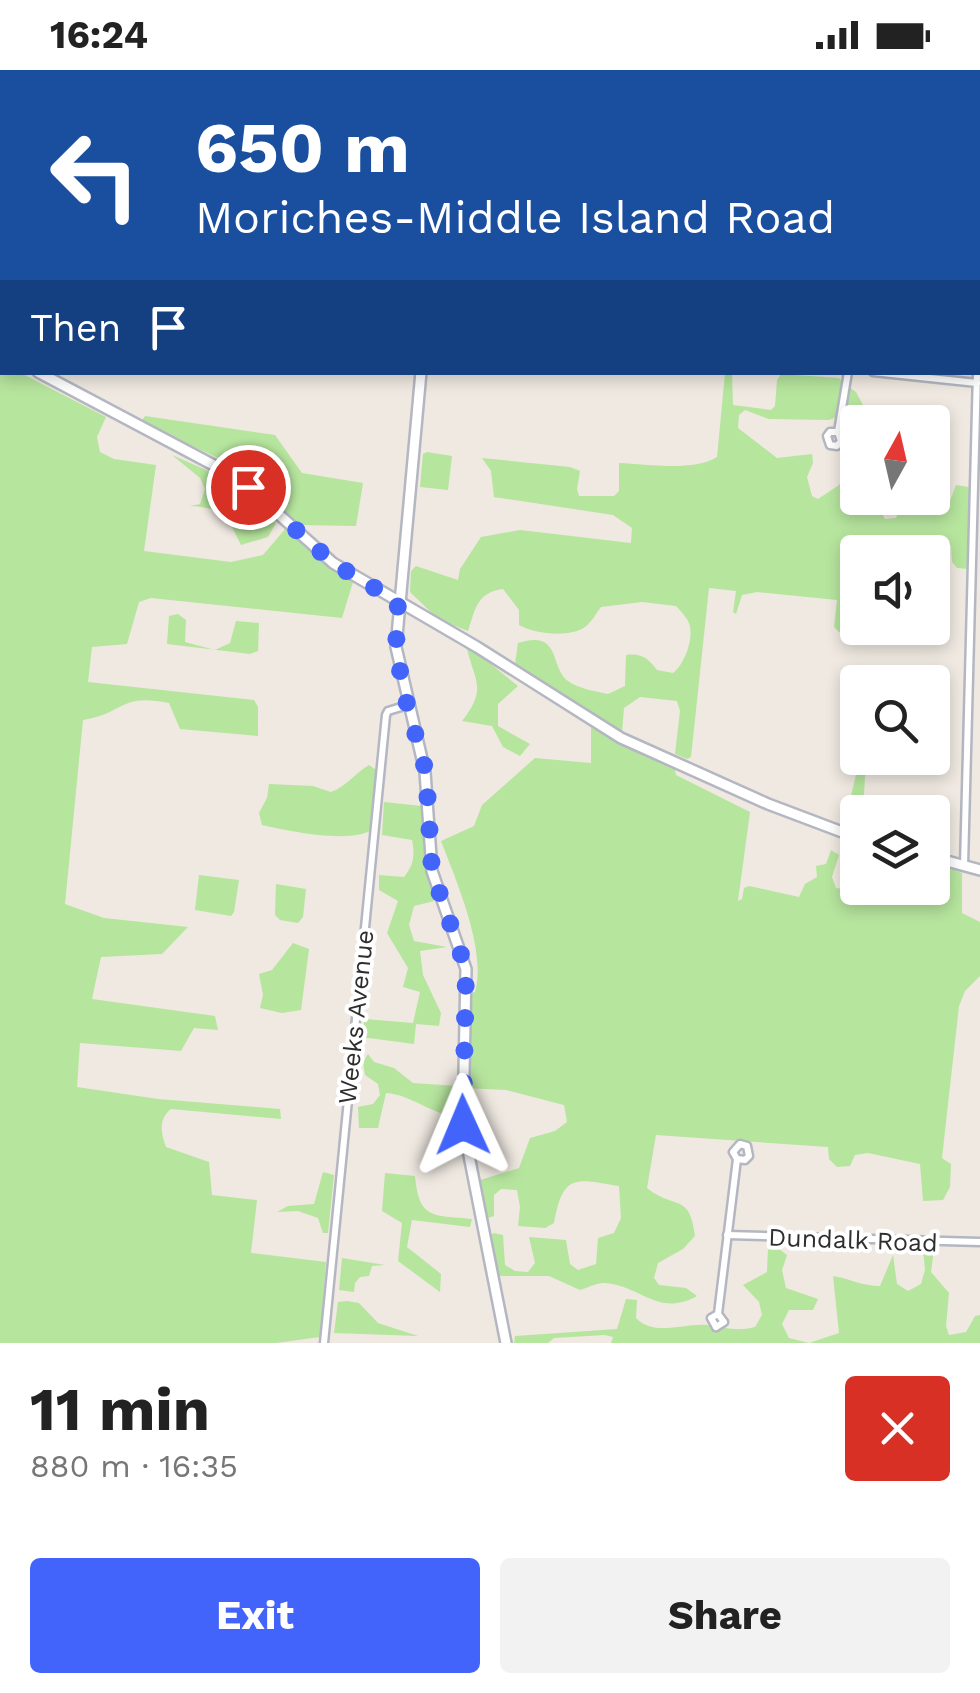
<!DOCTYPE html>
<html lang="en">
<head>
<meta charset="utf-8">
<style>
  body { margin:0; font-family:"Work Sans",sans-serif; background:#f2f2f2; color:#222; height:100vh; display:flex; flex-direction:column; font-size:38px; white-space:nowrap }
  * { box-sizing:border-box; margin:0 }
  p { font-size:32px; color:#767676 }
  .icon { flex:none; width:55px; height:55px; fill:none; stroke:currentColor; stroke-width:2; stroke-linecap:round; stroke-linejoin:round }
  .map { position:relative; height:1273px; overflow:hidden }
  .sheet { display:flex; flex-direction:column; background:#fff; flex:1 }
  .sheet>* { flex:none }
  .top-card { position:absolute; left:0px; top:0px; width:980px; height:305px; box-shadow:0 5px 15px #0003; background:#1a4fa0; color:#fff; overflow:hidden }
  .needle { width:65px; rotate:8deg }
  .tools { position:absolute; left:840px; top:335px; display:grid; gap:20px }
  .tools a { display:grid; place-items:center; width:110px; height:110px; border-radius:10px; background:#fff; box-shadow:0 5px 15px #0003; font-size:50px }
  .pin { position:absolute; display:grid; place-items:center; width:85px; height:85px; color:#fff; margin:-42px; border:5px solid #fff; border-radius:50%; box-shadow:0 2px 10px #0007 }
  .me { position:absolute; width:110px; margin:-55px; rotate:359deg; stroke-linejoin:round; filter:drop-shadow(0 0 8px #0008) }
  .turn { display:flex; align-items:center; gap:35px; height:210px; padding:0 30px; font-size:45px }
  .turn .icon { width:130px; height:130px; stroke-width:2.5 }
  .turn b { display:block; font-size:70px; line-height:85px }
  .then { display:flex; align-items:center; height:95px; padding:0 30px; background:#0003; gap:20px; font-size:38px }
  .round { display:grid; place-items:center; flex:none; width:105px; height:105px; border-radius:10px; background:#f2f2f2 }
  .headline { display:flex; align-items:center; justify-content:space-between; height:170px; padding:0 30px }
  h1 { font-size:60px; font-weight:700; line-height:75px }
  .action { display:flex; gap:20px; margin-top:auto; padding:20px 30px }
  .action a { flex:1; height:115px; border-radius:10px; background:#4264fb; color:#fff; font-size:40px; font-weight:700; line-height:115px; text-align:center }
  .action a+a { background:#f2f2f2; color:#222 }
  .status { display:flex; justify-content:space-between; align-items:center; height:70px; padding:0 50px; background:#fff; direction:ltr }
  .status svg { height:28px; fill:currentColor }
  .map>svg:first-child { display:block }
</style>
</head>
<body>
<div class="status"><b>16:24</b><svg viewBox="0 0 49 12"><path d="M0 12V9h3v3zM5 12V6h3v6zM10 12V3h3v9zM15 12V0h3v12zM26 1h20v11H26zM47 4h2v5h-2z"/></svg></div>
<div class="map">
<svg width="980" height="1273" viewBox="0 0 980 1273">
  <rect width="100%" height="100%" fill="#efe9e1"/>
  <g fill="#b6e59e">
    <polygon points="0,0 393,0 408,2 2,2 2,272"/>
    <polygon points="579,0 980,0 980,81 978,2 577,2"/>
    <path d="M0,292L2,302L21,303L106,347L97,367L100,382L114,389L156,395L144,481L231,492L263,485L286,458L353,512L342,548L151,528L139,532L127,574L92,577L88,612L254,630L258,637V666L180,659L169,633C119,623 126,643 83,650L65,834L104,848L188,857L162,884L101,887L92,929L215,946L218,960L194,958L181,981L80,973L77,1017L158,1029L280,1039L281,1049L171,1039C158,1049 161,1064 166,1077L209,1092L212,1125L257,1130L251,1183L326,1192L320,1267L276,1273H0Z"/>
    <path d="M725,303H732L733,335L771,340L775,336L777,310L781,304L839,308L842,312L837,347L829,350L769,349L745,340L739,345L738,358L777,388L812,384L813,393L807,407L812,426L818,429L839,415L855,390L858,428H873L885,449L896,448L901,436L899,428H924L930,435L942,438L950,431L956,415L969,417V499L957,498L952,492L951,476L920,466L897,467L890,474L892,482H858V558H910L938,568L839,562L834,557L837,530L757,522L742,525L736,544L733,542L736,521L709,518L691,687L687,689L675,684L680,641L677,631L640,627L624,638L622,662L515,594L518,573C562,559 549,597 568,611C579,619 595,621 608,624L625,616L626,585C641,583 648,588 657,600L673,603C684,595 693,571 690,557C689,549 682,543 676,536L642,532L601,537C596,543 592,552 585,557C570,568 534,564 519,555V540L503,519C477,522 475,540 468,561L438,549L410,522L411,501L416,496L458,510L460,499L481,467L520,460L631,473L632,458L613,445L494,427L491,401L482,388L570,397L580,401L577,419L579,426H614L619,421V393C648,394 692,402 717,387Z"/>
    <polygon points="850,318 856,322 864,337 887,339 901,352 858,352 857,359 851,358 845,349"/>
    <polygon points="145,346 275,365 302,403 363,413 356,456 300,455 258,416 220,389 141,352"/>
    <polygon points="427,382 452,386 448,420 420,417 423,384"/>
    <path d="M172,385C220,406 240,413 276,453L268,467L241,475C227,446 224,438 190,436L200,434L205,419L200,408Z"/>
    <polygon points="178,544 186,550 185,572 215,580 230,573 236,551 259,553 258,581 250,584 167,574 169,546"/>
    <path d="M466,574L518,616L498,634V656L530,674L520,686L503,677L492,656L462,651C489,617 473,610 466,574Z"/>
    <path d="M591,656L633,680L674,695L676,705L750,742L738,831L742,829L744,818L749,816L799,827L805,814L817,807L816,796L826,794L831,780L839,785L832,807L836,818C844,819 853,820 861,822C882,828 899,842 922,827L923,818H932L933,793L962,803V843L980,852V906L965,921L959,936L942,1088L951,1094L950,1117L943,1130L923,1131L920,1094L868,1083L855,1085L850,1096L837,1097L829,1089L828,1077L656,1065L647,1118C674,1140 690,1122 695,1166L683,1179L658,1193L654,1208L659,1215L686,1218L697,1226C658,1248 641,1215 604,1213C596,1213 587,1218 580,1220L549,1206H496L489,1166L494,1163L503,1165L505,1195L515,1201L528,1202L535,1193L529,1167L566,1170L570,1194L578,1200L596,1194L598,1168L614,1163L621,1148L619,1116C574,1108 563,1104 554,1153L545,1158L518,1156L520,1137L517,1120L501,1119L494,1125V1146L488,1148L480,1110L519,1098L530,1068L555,1061L567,1052L564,1035L506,1020L465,1018L470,923L475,922C487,881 456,810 441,771L474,756L482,735L535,688L591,693Z"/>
    <polygon points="860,688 866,688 863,742 858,742 857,763 844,755"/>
    <path d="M369,695L376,700L370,761C346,773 288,761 262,755L259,743L267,728L269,714L313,716L331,722C347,716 354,704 369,695Z"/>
    <path d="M384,732L422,736L424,783L434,831L414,836L409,855L414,871L447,877L420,881L423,905L441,943L439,956L416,954L414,974L361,967L365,949L413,953L420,922L403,917L408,898L387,863L398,831L379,820V805L404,807C414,795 415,785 412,770L382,765Z"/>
    <polygon points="199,805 239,810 234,842 231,846 195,840"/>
    <polygon points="276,814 306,819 303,847 298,853 280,850 275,845"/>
    <polygon points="293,873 309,879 301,940 282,943 260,938 263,925 259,904 272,900"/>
    <path d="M368,984L374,992L394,998L413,1013L457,1016L456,1047C429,1043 412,1025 386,1023L378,1058H359L358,1037L373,1034L380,1025L378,1014L365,1005L363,992Z"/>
    <polygon points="323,1102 334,1105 328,1163 323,1163 318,1148 298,1141 277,1142 288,1136 314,1134"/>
    <path d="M385,1103L415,1106C419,1150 433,1145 472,1149L470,1157L412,1150L407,1177L441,1204L440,1222L398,1191L402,1153L382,1141Z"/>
    <path d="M768,1178H778L787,1185L782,1200L786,1218L818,1229L813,1240H789L782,1254L789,1268L809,1273L839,1263L833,1206C851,1209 862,1216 880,1216L893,1185L897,1214L908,1221L921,1214L925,1200L923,1178L934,1179L931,1202L949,1223L946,1256L949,1265L966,1262L975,1246L980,1245V1273H611L613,1267L605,1265L554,1268L548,1273H514L515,1266L617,1259L626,1229L637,1230L636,1248C654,1267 684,1253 707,1255C725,1257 736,1262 755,1257L762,1245L759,1232L743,1215L767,1202Z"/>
    <polygon points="342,1188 385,1195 372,1196 369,1206 360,1207 355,1213 354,1222 339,1220"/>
    <polygon points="347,1231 359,1233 378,1253 418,1266 334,1263 338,1232"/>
  </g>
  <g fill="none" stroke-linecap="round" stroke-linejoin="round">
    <defs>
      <g id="street">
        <polyline points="978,301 980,266"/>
        <polyline points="873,302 977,313"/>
        <polyline points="838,362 830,362 827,366 830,375 837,376 841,371 838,362 848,302"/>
        <polyline points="964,795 977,302"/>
        <polyline points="727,1165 980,1172"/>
        <polyline points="716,1257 724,1252 718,1244 737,1089 733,1082 740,1074 747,1076 749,1086 745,1090 737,1089"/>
        <polyline points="716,1257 711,1248 718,1244"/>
        <polyline points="324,1273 386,645 388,641 408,635"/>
      </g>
      <g id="secondary">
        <polyline points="454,2 454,0"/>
        <polyline points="0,279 2,281"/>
        <polyline points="38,302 238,408 333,493 477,577 621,668 768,734 858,768"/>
        <polyline points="421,302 396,577 425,702 432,801 466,899 463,1055 506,1273"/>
        <polyline points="932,787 980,800"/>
      </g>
    </defs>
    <use href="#street" stroke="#b4b7c1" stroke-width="11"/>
    <use href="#secondary" stroke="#b4b7c1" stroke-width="14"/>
    <use href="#street" stroke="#fff" stroke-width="6"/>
    <use href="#secondary" stroke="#fff" stroke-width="9"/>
  </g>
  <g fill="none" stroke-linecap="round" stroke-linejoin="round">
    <polyline stroke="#4264fb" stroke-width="18" stroke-dasharray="0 32.4" points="248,417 333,493 398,532 396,578 404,623 426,702 432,801 466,899 463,1055"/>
  </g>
  <g text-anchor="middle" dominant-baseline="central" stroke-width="8" stroke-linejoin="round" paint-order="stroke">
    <g font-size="25" fill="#2e2e2e" stroke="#fff">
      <text transform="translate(356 947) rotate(-84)">Weeks Avenue</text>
      <text transform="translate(853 1170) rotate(2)">Dundalk Road</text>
    </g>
  </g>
</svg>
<div class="tools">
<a><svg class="needle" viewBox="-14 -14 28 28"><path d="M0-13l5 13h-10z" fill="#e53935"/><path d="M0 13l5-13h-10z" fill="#767676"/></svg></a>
<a><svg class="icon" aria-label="sound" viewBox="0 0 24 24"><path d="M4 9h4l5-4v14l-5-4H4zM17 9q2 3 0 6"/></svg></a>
<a><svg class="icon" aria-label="search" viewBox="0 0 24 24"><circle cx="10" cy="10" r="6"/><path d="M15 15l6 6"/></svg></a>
<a><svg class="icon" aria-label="layers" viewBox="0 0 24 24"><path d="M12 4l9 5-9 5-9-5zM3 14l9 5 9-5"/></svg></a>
</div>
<div class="pin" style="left:248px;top:417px;background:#d93025"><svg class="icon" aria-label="arrive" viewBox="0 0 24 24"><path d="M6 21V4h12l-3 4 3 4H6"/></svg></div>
<svg class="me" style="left:463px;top:1055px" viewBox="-20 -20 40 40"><path d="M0-17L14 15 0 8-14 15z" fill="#4264fb" stroke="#fff" stroke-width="4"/></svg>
<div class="top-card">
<div class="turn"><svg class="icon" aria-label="left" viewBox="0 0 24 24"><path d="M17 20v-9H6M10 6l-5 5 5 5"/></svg><div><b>650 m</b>Moriches-Middle Island Road</div></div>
<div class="then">Then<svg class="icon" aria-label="arrive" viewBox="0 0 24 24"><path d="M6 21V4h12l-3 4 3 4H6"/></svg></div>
</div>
</div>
<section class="sheet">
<div class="headline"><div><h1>11 min</h1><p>880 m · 16:35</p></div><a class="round" style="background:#d93025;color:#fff"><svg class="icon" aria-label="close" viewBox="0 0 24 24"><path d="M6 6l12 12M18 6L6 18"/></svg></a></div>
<div class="action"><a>Exit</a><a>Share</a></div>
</section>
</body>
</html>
